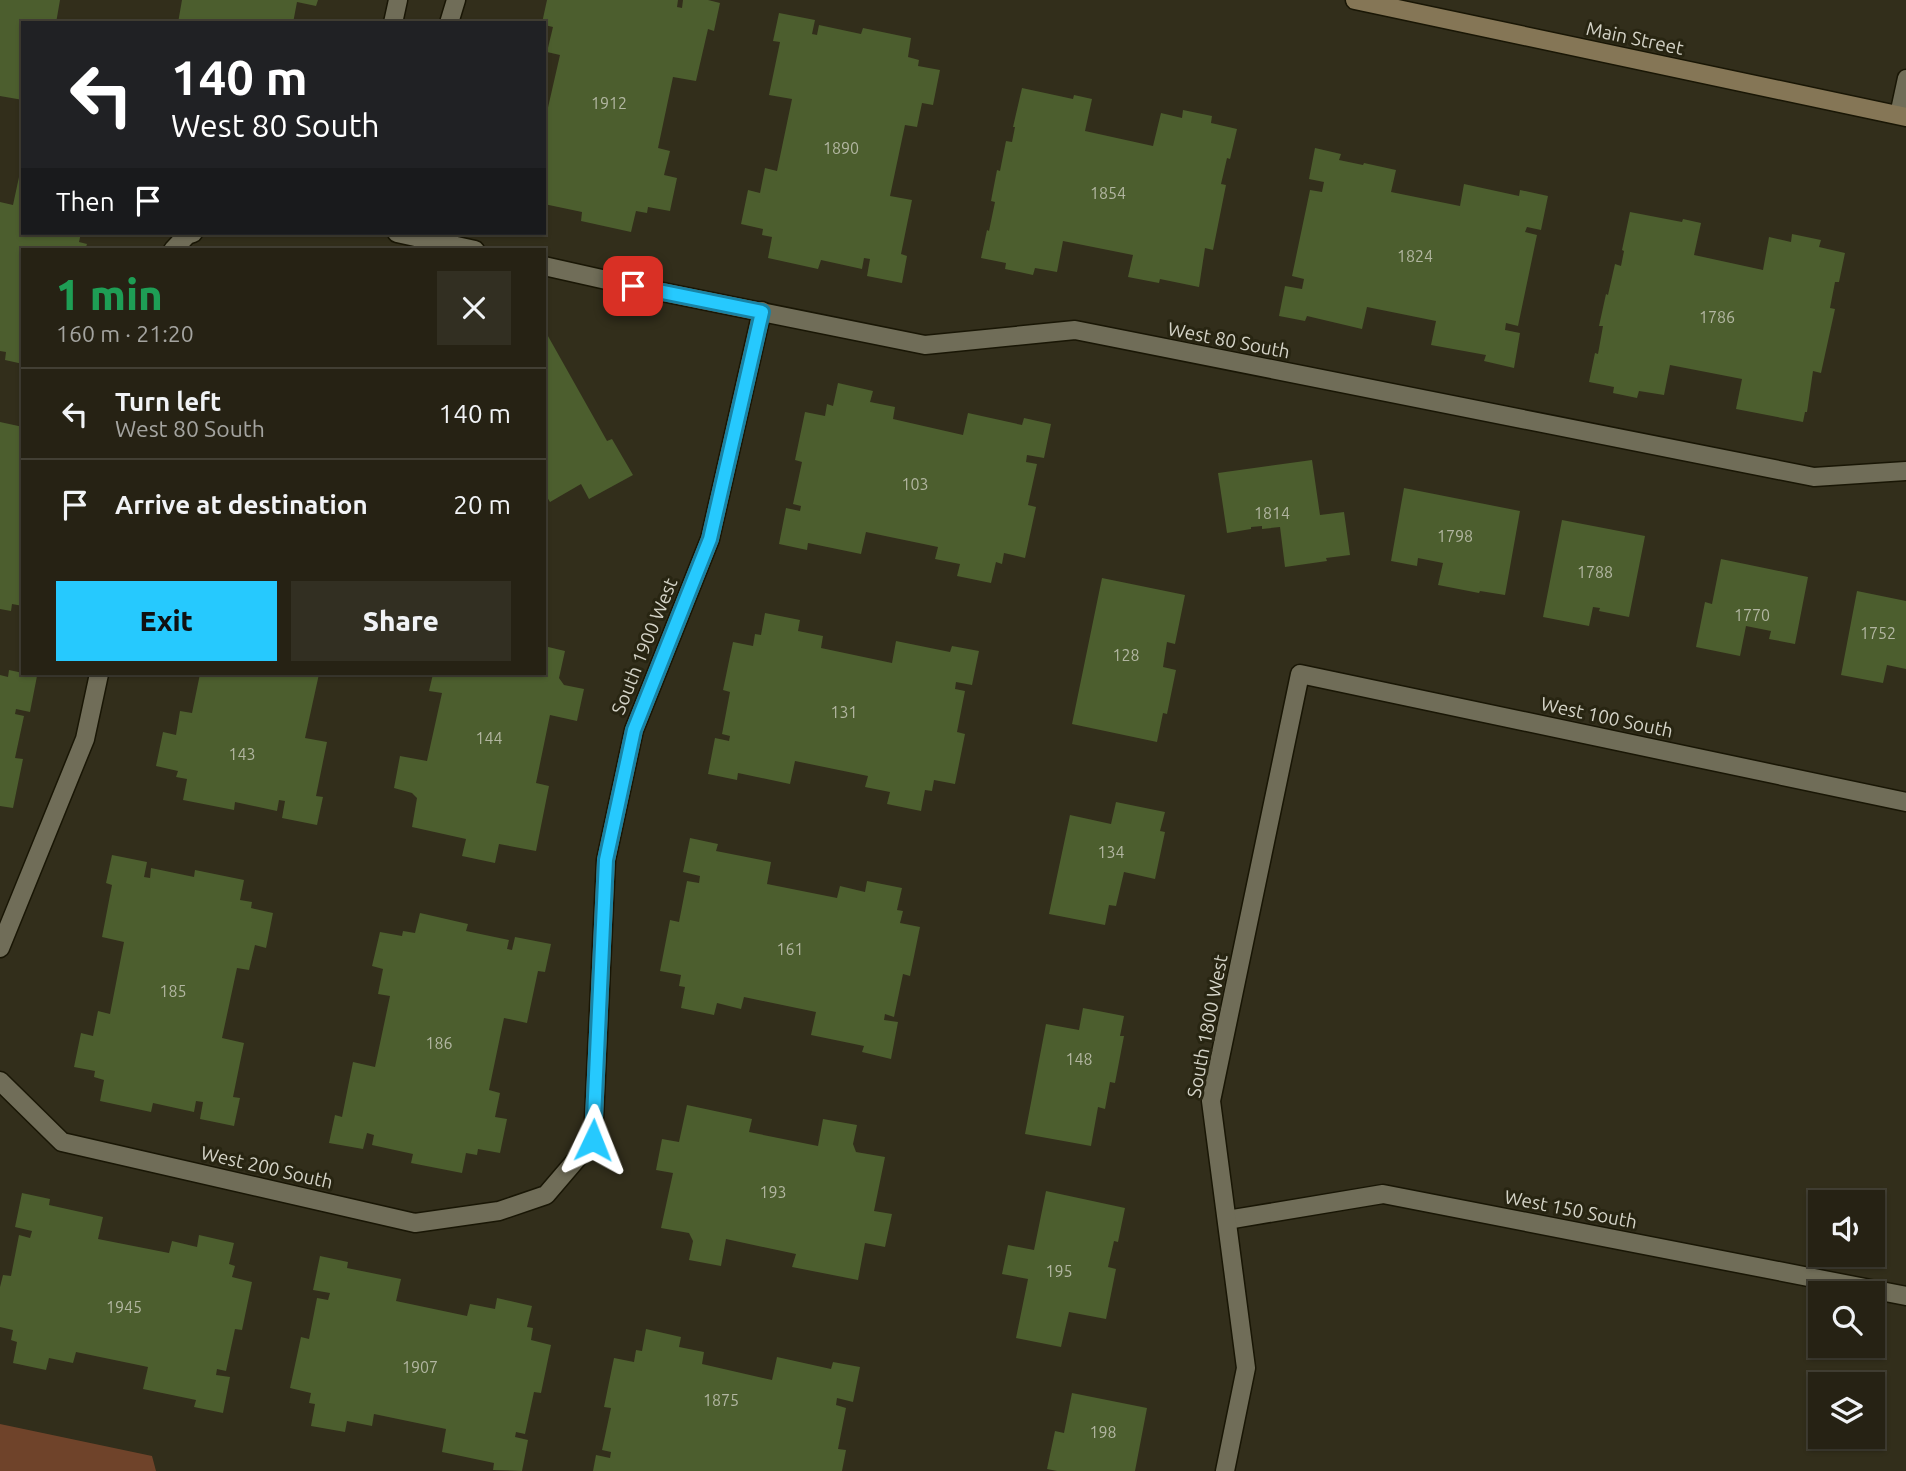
<!DOCTYPE html>
<html lang="en">
<head>
<meta charset="utf-8">
<style>
  body { margin:0; font-family:Ubuntu,sans-serif; background:#322f22; color:#f1f3f6; height:100vh; display:flex; flex-direction:column; font-size:26px; white-space:nowrap }
  * { box-sizing:border-box; margin:0 }
  p { font-size:23px; color:#a4a4a0 }
  .icon { flex:none; width:38px; height:38px; fill:none; stroke:currentColor; stroke-width:2; stroke-linecap:round; stroke-linejoin:round }
  .map { position:relative; flex:1; overflow:hidden }
  .details { position:absolute; left:21px; top:248px; width:525px; height:427px; display:flex; flex-direction:column; background:#262214; border-radius:0px; box-shadow:0 2px 5px #0004,0 0 0 2px #423f34 }
  .details>* { flex:none }
  .guide { position:absolute; left:21px; top:21px; width:525px; height:214px; border-radius:0px; box-shadow:0 2px 5px #0004,0 0 0 2px #423f34; background:#202124; color:#fff; overflow:hidden }
  .tools { position:absolute; left:1808px; top:1190px; display:grid; gap:14px }
  .tools a { display:grid; place-items:center; width:77px; height:77px; border-radius:0px; background:#262214; box-shadow:0 2px 5px #0004,0 0 0 2px #423f34; font-size:35px }
  .pin { position:absolute; display:grid; place-items:center; width:60px; height:60px; color:#fff; margin:-30px; border-radius:14px; box-shadow:0 4px 10px #0006 }
  .me { position:absolute; width:77px; margin:-38px; rotate:2deg; stroke-linejoin:round; filter:drop-shadow(0 0 5px #0008) }
  .turn { display:flex; align-items:center; gap:24px; height:147px; padding:0 35px; font-size:32px }
  .turn .icon { width:91px; height:91px; stroke-width:2.5 }
  .turn b { display:block; font-size:49px; line-height:60px }
  .then { display:flex; align-items:center; height:66px; padding:0 35px; background:#0003; gap:14px; font-size:26px }
  .round { display:grid; place-items:center; flex:none; width:74px; height:74px; border-radius:0px; background:#322f22 }
  .headline { display:flex; align-items:center; justify-content:space-between; height:119px; padding:0 35px }
  h1 { font-size:42px; font-weight:800; line-height:52px; color:#1e9e55 }
  .primary-button { display:flex; gap:14px; margin-top:auto; padding:14px 35px }
  .primary-button a { flex:1; height:80px; border-radius:0px; background:#26c9fe; color:#111; font-size:28px; font-weight:800; line-height:80px; text-align:center }
  .primary-button a+a { background:#322f22; color:#f1f3f6 }
  ul { padding:0; list-style:none }
  li { display:flex; align-items:center; gap:21px; height:91px; padding:0 35px; border-top:2px solid #423f34 }
  li div { flex:1 }
  li b { display:block; font-size:26px }
  li em { font-style:normal }
  .map>svg:first-child { display:block }
</style>
</head>
<body>
<div class="map">
<svg width="1906" height="1471" viewBox="0 0 1906 1471">
  <rect width="100%" height="100%" fill="#322e1b"/>
  <polygon fill="#6f432a" points="0,1424 152,1456 156,1471 0,1471"/>
  <g fill="#4c5e2e">
    <polygon points="0,0 60,0 56,23 23,23 23,100 0,96"/>
    <polygon points="182,0 318,0 316,6 297,2 293,23 178,23"/>
    <polygon points="547,0 678,0 677,7 682,8 683,0 708,0 720,3 714,31 708,29 696,81 673,77 658,148 670,151 664,175 677,178 670,211 648,207 647,213 636,211 631,232 581,221 582,212 544,204 544,125 560,55 547,52 553,27 544,25 544,23 542,23"/>
    <polygon points="779,13 815,20 812,34 817,35 819,25 861,34 863,28 911,38 908,57 919,60 918,66 940,70 933,105 922,103 917,127 905,125 890,196 912,200 901,254 907,256 902,283 867,276 870,259 864,258 862,269 821,260 818,269 768,258 772,237 762,235 763,229 741,224 748,190 760,193 765,168 777,171 792,99 769,95 780,42 773,41"/>
    <polygon points="1022,88 1073,99 1074,95 1092,99 1085,131 1153,146 1161,113 1182,118 1183,110 1212,116 1211,123 1237,129 1230,159 1227,158 1221,184 1226,185 1213,250 1205,248 1199,287 1160,279 1159,283 1128,277 1133,255 1063,241 1057,272 1035,268 1033,275 1005,269 1006,263 981,258 987,230 989,231 995,202 991,201 997,170 1000,171 1006,141 1012,142 1015,127 1013,127"/>
    <polygon points="1315,148 1341,154 1339,160 1363,165 1364,163 1396,170 1391,192 1460,206 1464,184 1519,196 1520,190 1548,196 1541,230 1527,227 1525,232 1537,235 1518,326 1506,323 1505,330 1520,333 1514,368 1484,361 1486,355 1431,345 1436,321 1367,307 1362,329 1307,316 1305,321 1279,316 1285,286 1302,289 1304,279 1292,276 1310,190 1322,192 1324,182 1309,179"/>
    <polygon points="19,177 23,178 23,233 81,233 79,242 87,244 85,250 23,250 23,364 5,360 6,352 0,351 0,202 13,205"/>
    <polygon points="1630,212 1682,222 1683,219 1701,223 1694,255 1763,270 1769,237 1791,242 1792,234 1821,240 1819,247 1845,253 1839,282 1835,282 1830,308 1835,309 1821,373 1813,371 1807,412 1805,412 1803,422 1736,409 1742,379 1670,365 1664,395 1639,391 1637,398 1613,393 1614,387 1589,382 1595,353 1598,354 1603,326 1599,326 1606,294 1608,295 1615,264 1621,266 1624,251 1622,250"/>
    <polygon points="544,329 607,441 612,439 633,475 589,499 581,484 550,502 544,492"/>
    <polygon points="838,383 873,391 870,402 895,407 893,419 963,435 968,413 1022,425 1024,418 1051,424 1044,458 1027,455 1026,462 1037,464 1028,505 1036,507 1025,558 1004,553 1002,564 996,562 991,583 957,576 960,564 935,559 938,547 866,532 861,554 808,543 807,550 779,544 786,508 800,511 801,506 793,504 802,462 795,460 805,412 825,416 827,404 833,406"/>
    <polygon points="0,422 23,427 23,606 12,604 11,611 0,609"/>
    <polygon points="1312,460 1320,515 1344,512 1350,555 1326,558 1327,561 1285,567 1280,527 1262,529 1262,526 1251,527 1251,529 1227,533 1218,473"/>
    <polygon points="1404,488 1520,511 1505,595 1480,591 1479,593 1438,585 1443,563 1418,558 1417,566 1391,561"/>
    <polygon points="1562,520 1645,536 1629,617 1599,611 1600,608 1593,607 1589,626 1543,617"/>
    <polygon points="1721,559 1808,577 1795,644 1769,639 1771,631 1746,626 1740,656 1696,647 1705,602 1712,604"/>
    <polygon points="1102,578 1185,595 1175,644 1167,642 1163,667 1176,670 1167,714 1163,713 1157,742 1072,724"/>
    <polygon points="1857,591 1906,601 1906,669 1887,665 1883,683 1841,675"/>
    <polygon points="765,613 800,620 798,631 823,636 821,648 892,663 896,641 950,652 952,646 979,651 972,685 956,682 955,689 965,691 957,732 965,734 955,784 934,780 932,791 925,790 921,811 887,804 890,792 865,787 868,776 795,761 790,784 738,773 737,780 708,774 715,738 729,741 730,736 722,734 730,692 723,690 733,642 753,646 755,634 761,635"/>
    <polygon points="544,646 565,651 559,678 564,685 584,689 577,721 550,715 536,783 549,786 536,851 499,844 495,863 462,856 466,839 412,827 417,798 412,793 394,788 400,756 427,761 442,693 429,691 433,674 544,674"/>
    <polygon points="9,670 37,676 30,712 16,709 15,714 24,716 15,758 23,759 13,808 0,806 0,675 8,677"/>
    <polygon points="200,674 319,674 305,738 327,742 316,796 323,797 317,825 282,818 285,801 279,800 277,811 235,802 234,810 183,800 187,779 176,777 178,771 156,766 163,732 176,735 180,711 192,713"/>
    <polygon points="1116,802 1165,812 1160,831 1165,832 1155,879 1124,872 1116,906 1109,905 1105,925 1049,914 1070,815 1111,824"/>
    <polygon points="690,838 718,844 716,851 771,862 767,884 837,898 840,886 865,892 867,881 902,888 897,910 903,911 900,923 920,927 910,976 903,974 894,1017 885,1014 884,1020 898,1022 891,1059 862,1052 864,1046 811,1035 816,1012 744,997 741,1009 717,1003 714,1015 681,1008 685,987 679,986 681,975 660,971 670,920 679,922 687,881 699,883 700,876 683,872"/>
    <polygon points="112,855 147,862 144,877 150,878 151,868 194,877 195,870 244,880 240,900 252,902 251,908 273,913 266,948 255,945 249,970 237,968 222,1038 244,1043 233,1097 240,1098 234,1126 200,1119 203,1102 196,1101 194,1112 153,1103 151,1112 100,1101 104,1080 94,1077 95,1071 74,1067 81,1033 93,1036 98,1011 110,1014 124,942 102,937 112,885 106,883"/>
    <polygon points="420,913 468,924 466,931 509,940 507,949 512,950 515,937 551,944 545,972 538,971 527,1023 504,1018 489,1090 500,1093 495,1117 507,1119 500,1153 478,1149 477,1155 466,1153 462,1173 411,1163 413,1154 372,1145 374,1135 367,1133 363,1149 329,1143 335,1115 342,1117 353,1062 375,1067 390,996 378,994 383,969 372,966 380,932 402,936 403,931 415,933"/>
    <polygon points="1083,1008 1124,1016 1120,1036 1124,1036 1115,1083 1110,1082 1105,1109 1098,1107 1091,1146 1025,1134 1046,1024 1079,1030"/>
    <polygon points="687,1105 752,1119 749,1132 818,1146 823,1119 857,1125 853,1144 856,1152 885,1157 874,1211 892,1214 885,1247 865,1243 858,1280 792,1267 796,1254 726,1239 721,1266 689,1260 693,1241 689,1233 661,1228 673,1173 656,1170 662,1139 679,1142"/>
    <polygon points="1046,1191 1125,1208 1118,1242 1114,1241 1108,1267 1116,1269 1106,1319 1069,1312 1061,1347 1016,1338 1028,1279 1002,1274 1008,1245 1034,1250"/>
    <polygon points="22,1193 50,1199 49,1205 103,1217 98,1239 169,1253 172,1241 197,1247 199,1235 234,1243 229,1264 235,1266 232,1277 252,1282 242,1330 235,1329 226,1371 217,1369 216,1375 230,1377 223,1413 194,1407 196,1400 143,1389 148,1367 76,1352 73,1363 49,1358 46,1370 13,1363 17,1342 11,1340 13,1330 0,1327 0,1287 3,1275 11,1276 19,1235 30,1238 32,1231 15,1227"/>
    <polygon points="320,1256 348,1262 347,1268 401,1279 396,1301 467,1316 470,1304 495,1309 497,1298 532,1306 527,1327 533,1328 531,1340 551,1345 541,1393 534,1392 525,1434 516,1432 515,1437 528,1440 522,1471 493,1470 494,1463 442,1452 446,1429 374,1414 372,1426 347,1421 345,1432 311,1426 315,1404 309,1403 311,1393 290,1388 301,1337 309,1339 317,1298 328,1300 330,1293 313,1290"/>
    <polygon points="646,1329 681,1337 679,1347 704,1352 702,1364 772,1380 777,1357 831,1369 833,1362 860,1367 853,1402 837,1398 836,1405 846,1408 838,1449 846,1450 842,1471 593,1471 596,1455 610,1458 611,1452 602,1450 611,1408 604,1407 614,1358 634,1362 636,1350 642,1351"/>
    <polygon points="1072,1393 1147,1408 1135,1471 1057,1471 1047,1469 1055,1431 1064,1433"/>
  </g>
  <g fill="none" stroke-linecap="round" stroke-linejoin="round">
    <defs>
      <polyline id="service" points="1898,115 1906,78"/>
      <g id="minor">
        <polyline points="393,23 398,0"/>
        <polyline points="449,23 456,0"/>
        <polyline points="397,233 475,250"/>
        <polyline points="173,250 187,235 193,233"/>
        <polyline points="544,266 633,286 925,345 1075,330 1814,477 1906,471"/>
        <polyline points="0,948 85,739 99,674"/>
        <polyline points="0,1081 62,1142 415,1223 499,1211 546,1195 593,1140 606,860 634,730 710,539 762,311"/>
        <polyline points="1227,1220 1383,1194 1906,1296"/>
        <polyline points="1225,1471 1246,1368 1211,1101 1300,674 1906,802"/>
      </g>
      <polyline id="secondary" points="1355,0 1906,117"/>
    </defs>
    <use href="#service" stroke="#191605" stroke-width="19"/>
    <use href="#minor" stroke="#191605" stroke-width="21"/>
    <use href="#secondary" stroke="#191605" stroke-width="21"/>
    <use href="#service" stroke="#706d58" stroke-width="16"/>
    <use href="#minor" stroke="#706d58" stroke-width="18"/>
    <use href="#secondary" stroke="#857656" stroke-width="18"/>
  </g>
  <g fill="none" stroke-linecap="round" stroke-linejoin="round">
    <defs>
      <polyline id="route" points="593,1140 606,860 634,730 710,539 762,312 633,286"/>
    </defs>
    <use href="#route" stroke="#1983a5" stroke-width="18"/>
    <use href="#route" stroke="#26c9fe" stroke-width="12"/>
  </g>
  <g text-anchor="middle" dominant-baseline="central" stroke-width="6" stroke-linejoin="round" paint-order="stroke">
    <g font-size="16" fill="#b2b6a1">
      <text x="609" y="103">1912</text>
      <text x="841" y="148">1890</text>
      <text x="1108" y="193">1854</text>
      <text x="1415" y="256">1824</text>
      <text x="1717" y="317">1786</text>
      <text x="915" y="484">103</text>
      <text x="1272" y="513">1814</text>
      <text x="1455" y="536">1798</text>
      <text x="1595" y="572">1788</text>
      <text x="1752" y="615">1770</text>
      <text x="1878" y="633">1752</text>
      <text x="1126" y="655">128</text>
      <text x="844" y="712">131</text>
      <text x="489" y="738">144</text>
      <text x="242" y="754">143</text>
      <text x="1111" y="852">134</text>
      <text x="790" y="949">161</text>
      <text x="173" y="991">185</text>
      <text x="439" y="1043">186</text>
      <text x="1079" y="1059">148</text>
      <text x="773" y="1192">193</text>
      <text x="1059" y="1271">195</text>
      <text x="124" y="1307">1945</text>
      <text x="420" y="1367">1907</text>
      <text x="721" y="1400">1875</text>
      <text x="1103" y="1432">198</text>
    </g>
    <g font-size="19" fill="#d4d3c7" stroke="#282512">
      <text transform="translate(1635 38) rotate(12)">Main Street</text>
      <text transform="translate(1229 340) rotate(11)">West 80 South</text>
      <text transform="translate(644 646) rotate(-68)">South 1900 West</text>
      <text transform="translate(1607 717) rotate(12)">West 100 South</text>
      <text transform="translate(1207 1026) rotate(-79)">South 1800 West</text>
      <text transform="translate(267 1167) rotate(13)">West 200 South</text>
      <text transform="translate(1571 1209) rotate(11)">West 150 South</text>
    </g>
  </g>
</svg>
<div class="tools">
<a><svg class="icon" aria-label="sound" viewBox="0 0 24 24"><path d="M4 9h4l5-4v14l-5-4H4zM17 9q2 3 0 6"/></svg></a>
<a><svg class="icon" aria-label="search" viewBox="0 0 24 24"><circle cx="10" cy="10" r="6"/><path d="M15 15l6 6"/></svg></a>
<a><svg class="icon" aria-label="layers" viewBox="0 0 24 24"><path d="M12 4l9 5-9 5-9-5zM3 14l9 5 9-5"/></svg></a>
</div>
<div class="pin" style="left:633px;top:286px;background:#d93025"><svg class="icon" aria-label="arrive" viewBox="0 0 24 24"><path d="M6 21V4h12l-3 4 3 4H6"/></svg></div>
<svg class="me" style="left:593px;top:1140px" viewBox="-20 -20 40 40"><path d="M0-17L14 15 0 8-14 15z" fill="#26c9fe" stroke="#fff" stroke-width="4"/></svg>
<div class="guide">
<div class="turn"><svg class="icon" aria-label="left" viewBox="0 0 24 24"><path d="M17 20v-9H6M10 6l-5 5 5 5"/></svg><div><b>140 m</b>West 80 South</div></div>
<div class="then">Then<svg class="icon" aria-label="arrive" viewBox="0 0 24 24"><path d="M6 21V4h12l-3 4 3 4H6"/></svg></div>
</div>
<section class="details">
<div class="headline"><div><h1>1 min</h1><p>160 m · 21:20</p></div><a class="round"><svg class="icon" aria-label="close" viewBox="0 0 24 24"><path d="M6 6l12 12M18 6L6 18"/></svg></a></div>
<ul>
<li><svg class="icon" aria-label="left" viewBox="0 0 24 24"><path d="M17 20v-9H6M10 6l-5 5 5 5"/></svg><div><b>Turn left</b><p>West 80 South</p></div><em>140 m</em></li>
<li><svg class="icon" aria-label="arrive" viewBox="0 0 24 24"><path d="M6 21V4h12l-3 4 3 4H6"/></svg><div><b>Arrive at destination</b></div><em>20 m</em></li>
</ul>
<div class="primary-button"><a>Exit</a><a>Share</a></div>
</section>
</div>
</body>
</html>
